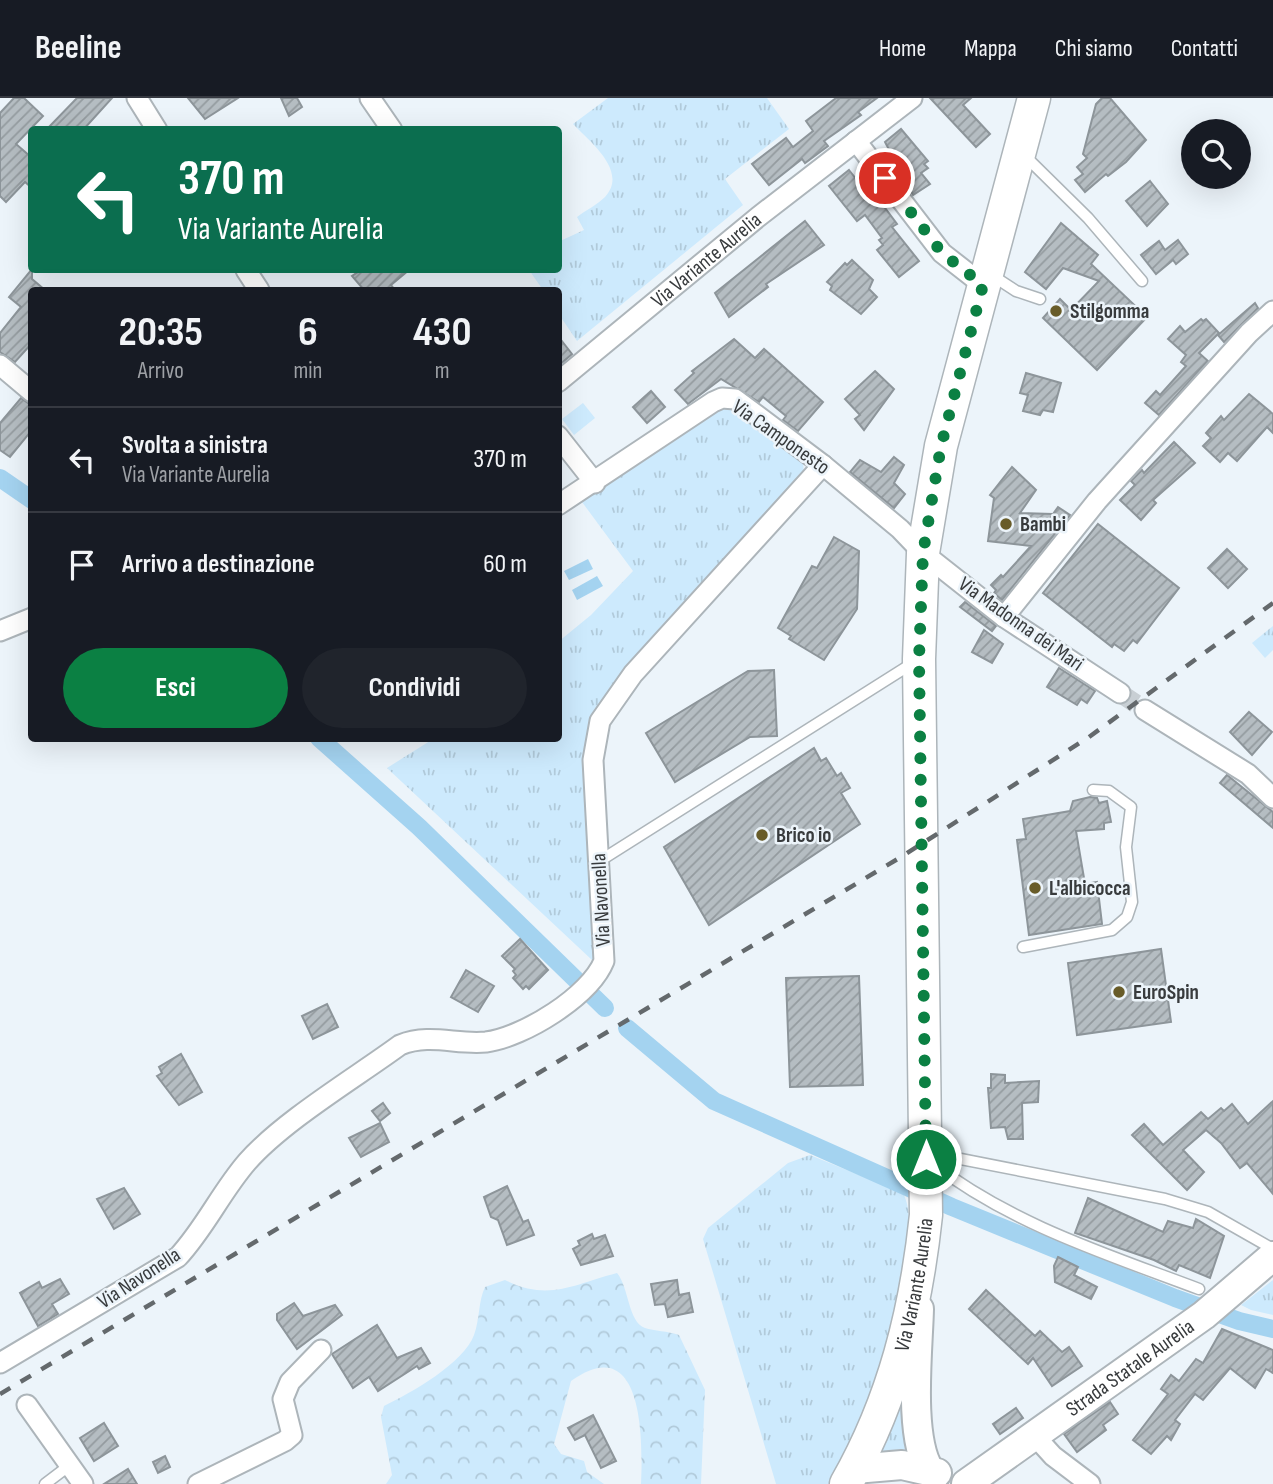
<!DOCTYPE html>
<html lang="it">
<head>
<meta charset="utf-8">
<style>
  body { margin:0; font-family:"Sofia Sans Condensed",sans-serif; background:#20242c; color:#f1f3f6; height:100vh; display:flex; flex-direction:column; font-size:26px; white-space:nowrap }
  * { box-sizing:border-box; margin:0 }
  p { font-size:23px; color:#9ea1a6 }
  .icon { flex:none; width:38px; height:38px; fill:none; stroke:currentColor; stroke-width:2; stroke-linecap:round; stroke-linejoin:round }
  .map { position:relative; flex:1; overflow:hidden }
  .side { position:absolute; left:28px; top:189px; width:534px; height:455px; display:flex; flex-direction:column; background:#171b24; border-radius:7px; box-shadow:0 7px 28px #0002 }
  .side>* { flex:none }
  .hud { position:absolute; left:28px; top:28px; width:534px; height:147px; border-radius:7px; box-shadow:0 7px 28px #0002; background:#0b6e4f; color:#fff; overflow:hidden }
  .fabs { position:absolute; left:1181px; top:21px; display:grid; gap:14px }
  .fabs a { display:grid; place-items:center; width:70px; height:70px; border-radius:50%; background:#171b24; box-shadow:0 7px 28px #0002; font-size:35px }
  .pin { position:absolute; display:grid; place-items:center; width:60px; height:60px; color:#fff; margin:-30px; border:4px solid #fff; border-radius:50%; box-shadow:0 2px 7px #0007 }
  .me { position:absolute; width:77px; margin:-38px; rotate:0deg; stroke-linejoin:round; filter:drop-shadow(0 0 5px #0008) }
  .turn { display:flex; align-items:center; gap:24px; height:147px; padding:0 35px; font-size:32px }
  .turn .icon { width:91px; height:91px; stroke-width:2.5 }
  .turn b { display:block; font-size:49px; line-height:60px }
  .eta { display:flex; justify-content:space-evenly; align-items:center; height:119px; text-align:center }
  .eta b { font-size:42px; font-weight:700; line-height:49px }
  .cta { display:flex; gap:14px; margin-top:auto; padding:14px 35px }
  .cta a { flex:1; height:80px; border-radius:42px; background:#0b8043; color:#fff; font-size:28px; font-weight:700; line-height:80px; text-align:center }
  .cta a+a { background:#20242c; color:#f1f3f6 }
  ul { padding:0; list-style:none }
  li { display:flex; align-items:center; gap:21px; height:105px; padding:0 35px; border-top:2px solid #363941 }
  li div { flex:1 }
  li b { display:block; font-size:26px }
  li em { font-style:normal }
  header { display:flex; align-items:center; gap:42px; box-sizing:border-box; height:98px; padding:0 35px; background:#171b24; border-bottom:2px solid #363941 }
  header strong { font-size:33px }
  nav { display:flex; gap:38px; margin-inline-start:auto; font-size:24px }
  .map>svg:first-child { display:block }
</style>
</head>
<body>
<header>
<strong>Beeline</strong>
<nav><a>Home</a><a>Mappa</a><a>Chi siamo</a><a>Contatti</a></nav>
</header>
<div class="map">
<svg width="1273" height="1386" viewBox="0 0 1273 1386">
  <defs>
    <pattern id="grass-tufts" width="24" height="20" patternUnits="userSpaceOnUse" patternTransform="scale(1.75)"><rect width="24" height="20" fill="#cdeafd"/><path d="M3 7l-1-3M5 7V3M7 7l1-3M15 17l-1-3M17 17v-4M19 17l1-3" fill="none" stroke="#b1cada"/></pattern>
    <pattern id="forest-crowns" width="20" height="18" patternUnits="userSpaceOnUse" patternTransform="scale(1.75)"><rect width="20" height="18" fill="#cdeafd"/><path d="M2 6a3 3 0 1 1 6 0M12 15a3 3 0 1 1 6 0" fill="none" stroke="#b1cada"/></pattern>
    <pattern id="building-hatch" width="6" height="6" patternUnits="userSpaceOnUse" patternTransform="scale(1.75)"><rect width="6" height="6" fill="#b5bdc2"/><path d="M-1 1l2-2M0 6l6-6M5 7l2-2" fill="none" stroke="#949b9f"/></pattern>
  </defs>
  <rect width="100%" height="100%" fill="#ecf4fa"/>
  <g fill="url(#grass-tufts)">
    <path d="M608,0H767L789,31L725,81L743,107L577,243L558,215V192H543L529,172H558V144L584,132L577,119C586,112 597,107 605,99C629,73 589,43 573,26Z"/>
    <polygon points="720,309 740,314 803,361 804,380 612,589 591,619 583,676 595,862 592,862 387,670 433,641 558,640 558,544 591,517 633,473 582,404"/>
    <polygon points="1273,528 1273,552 1265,560 1252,545"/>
    <path d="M810,1057L903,1095C925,1136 884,1264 868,1308C858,1335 843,1361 831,1386H776L703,1141L708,1130L788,1065Z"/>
    <polygon points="1273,1182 1273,1217 1251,1212 1241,1207"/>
    <polygon points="909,1284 904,1305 905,1355 879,1357"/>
  </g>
  <path fill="url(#forest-crowns)" d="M617,1175C629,1189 628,1224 645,1230C654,1233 668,1233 679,1237L705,1292L701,1386H641C643,1343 644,1231 571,1283L554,1346L561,1356L584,1363L587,1374L604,1386H386L392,1377L381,1319L384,1308C411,1295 464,1265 474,1237C480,1221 478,1204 485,1189L505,1182C549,1204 574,1186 617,1175Z"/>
  <polygon fill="#cdeafd" points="583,305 595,320 574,337 562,321"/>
  <g fill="#a4d3f0">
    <polygon points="588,461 593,471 569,482 564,473"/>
    <polygon points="597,478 603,488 577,502 572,492"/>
  </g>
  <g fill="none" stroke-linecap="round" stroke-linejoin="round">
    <g stroke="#a4d3f0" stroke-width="18">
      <polyline points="0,380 32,402"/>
      <polyline points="319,640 419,729 605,910"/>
      <polyline points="627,930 714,1003 952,1109 1175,1200 1239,1223 1273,1231"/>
    </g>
  </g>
  <g fill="url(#building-hatch)" stroke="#8d959a" stroke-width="2">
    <polygon points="14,0 24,0 43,18 16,46 32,60 32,90 25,84 6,104 0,98 0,15"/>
    <polygon points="77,0 112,0 83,32 46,32"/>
    <polygon points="188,0 238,0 205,21"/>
    <polygon points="281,0 297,0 302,9 289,18"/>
    <polygon points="836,0 877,0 858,14 861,17 824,43 828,48 805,65 802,61 769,87 752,66 786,40 793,49 813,33 806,23"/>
    <polygon points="930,0 971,0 963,7 990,36 976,49"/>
    <polygon points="1102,0 1110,0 1146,42 1126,64 1108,78 1106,76 1085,94 1075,82 1083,76 1077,69 1087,60 1083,56 1096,6"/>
    <polygon points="901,31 928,63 924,66 928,70 921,75 930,86 913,97 885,44"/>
    <polygon points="849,72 875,105 879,102 897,126 892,129 919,163 899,179 877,152 883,147 879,142 882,140 865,117 857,123 829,88"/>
    <polygon points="1150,83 1168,106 1147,128 1126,103"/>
    <polygon points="805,123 824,147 766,186 768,189 729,219 715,195"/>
    <polygon points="1061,125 1098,157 1091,166 1147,219 1097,272 1043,220 1060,201 1071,212 1099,183 1063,170 1046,191 1025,174"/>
    <polygon points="1178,142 1188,156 1176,166 1173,162 1156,176 1141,157 1159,143 1165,152"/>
    <polygon points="852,162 873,182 869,191 877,199 861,216 830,192 832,188 827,184 845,165 847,167"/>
    <polygon points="32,171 32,181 45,192 32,192 32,245 15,264 0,254 0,235 21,209 9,199"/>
    <polygon points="361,172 409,172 391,187 395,192 364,192 352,178"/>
    <polygon points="1255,205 1258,210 1224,244 1218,237"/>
    <polygon points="1201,221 1203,223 1206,221 1219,235 1199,255 1208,263 1159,317 1145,305 1156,293 1160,297 1186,268 1181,264 1186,257 1168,241 1180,228 1185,234"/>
    <polygon points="558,238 572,256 558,268"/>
    <polygon points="734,241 755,260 764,251 823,304 798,333 783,322 786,318 763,299 759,304 721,281 688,306 675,292 694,275 692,273"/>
    <polygon points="875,273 894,291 864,332 855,321 860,317 845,301"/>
    <polygon points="1026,275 1061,285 1053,314 1043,312 1040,317 1023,313 1028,297 1020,295"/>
    <polygon points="651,293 665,309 647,325 633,309"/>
    <polygon points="1249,296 1273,316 1273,335 1267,329 1237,363 1228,355 1220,364 1203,348 1211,340 1206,335 1221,318 1224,322"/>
    <polygon points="21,300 32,308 32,332 10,359 0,352 0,325"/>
    <polygon points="1174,344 1195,365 1153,402 1156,405 1141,422 1120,402 1135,387 1131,383 1142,372 1144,375"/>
    <polygon points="894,359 904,367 894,385 905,396 894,410 850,374 860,362 881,374"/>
    <polygon points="1012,369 1036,392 1020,415 1053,416 1058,409 1070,417 1002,502 994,495 996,492 991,487 1001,477 1003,479 1031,448 988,443 994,400 990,397"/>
    <polygon points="1098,426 1179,490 1137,545 1133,542 1124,553 1114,546 1112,549 1043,495"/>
    <polygon points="834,439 859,453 857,511 824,562 789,541 791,538 778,530 812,468 817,470"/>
    <polygon points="1227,451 1247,471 1228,490 1208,470"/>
    <polygon points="965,504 996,528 992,533 960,509"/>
    <polygon points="984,532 1003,546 992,565 972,554"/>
    <polygon points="1059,570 1095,593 1087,605 1081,601 1077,607 1047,589"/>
    <polygon points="774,572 777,638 750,639 675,684 646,635 748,573"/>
    <polygon points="1249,614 1272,634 1252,657 1230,634"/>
    <polygon points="814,650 821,663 826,660 837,678 841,675 850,690 841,695 860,726 709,827 664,749"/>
    <polygon points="1227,677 1273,714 1273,730 1220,685"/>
    <polygon points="1090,699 1097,700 1099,705 1107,703 1111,724 1104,725 1104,731 1076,733 1085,786 1097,784 1102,826 1029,837 1017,742 1026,741 1023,721 1070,713 1073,703"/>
    <polygon points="520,841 548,872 529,891 526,888 523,891 513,880 516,877 513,873 515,871 502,858"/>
    <polygon points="1161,851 1171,924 1077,937 1068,865"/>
    <polygon points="466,872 494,888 478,914 451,899"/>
    <polygon points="859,878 863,987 790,989 786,880"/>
    <polygon points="327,906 338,929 313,941 302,918"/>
    <polygon points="181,956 202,994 179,1007 157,978 162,975 159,969"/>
    <polygon points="991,976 1005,977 1005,985 1039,983 1038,1004 1022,1005 1023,1041 1008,1041 1005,1029 991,1030 988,990 991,990"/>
    <polygon points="1273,1003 1273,1096 1247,1065 1240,1070 1221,1045 1206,1032 1183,1052 1204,1074 1187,1092 1132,1037 1144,1026 1163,1047 1201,1014 1208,1021 1221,1010 1224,1013 1232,1006 1248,1026"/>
    <polygon points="383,1005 390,1015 380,1023 372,1013"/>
    <polygon points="380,1025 389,1044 361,1059 349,1040"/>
    <polygon points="507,1088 523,1124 528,1122 534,1137 507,1147 498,1122 491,1119 484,1099"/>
    <polygon points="124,1090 140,1116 114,1131 97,1101"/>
    <polygon points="1088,1100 1163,1134 1168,1123 1193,1130 1196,1121 1224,1138 1210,1180 1179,1167 1176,1173 1154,1162 1075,1135"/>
    <polygon points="592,1136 594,1141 605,1137 613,1158 581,1167 573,1151 580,1147 578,1143"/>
    <polygon points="1058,1159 1078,1169 1074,1177 1097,1189 1091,1201 1055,1184 1054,1168"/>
    <polygon points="60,1181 69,1196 52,1206 58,1216 38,1228 20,1195 39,1184 42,1190"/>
    <polygon points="677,1182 679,1197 689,1195 693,1214 668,1219 665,1206 655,1207 651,1186"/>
    <polygon points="986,1192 1035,1238 1040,1233 1062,1254 1069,1249 1082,1268 1052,1288 1033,1260 1028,1266 969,1211"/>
    <polygon points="294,1205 303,1218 335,1207 342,1217 297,1251 277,1222 277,1216"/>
    <polygon points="377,1227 397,1260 421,1250 430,1265 419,1271 417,1268 378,1293 369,1279 353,1290 332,1256"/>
    <polygon points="1222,1231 1273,1252 1273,1275 1266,1271 1255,1290 1230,1270 1203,1302 1195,1296 1175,1322 1180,1326 1171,1342 1167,1338 1151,1356 1133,1342 1168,1296 1161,1291 1171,1277 1179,1283 1196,1261 1203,1265"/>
    <polygon points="1110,1304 1118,1316 1103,1327 1106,1332 1077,1354 1064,1336"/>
    <polygon points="1016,1310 1023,1320 1000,1336 993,1326"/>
    <polygon points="593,1317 616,1363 601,1370 585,1337 575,1342 568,1330"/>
    <polygon points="104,1325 118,1348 94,1363 80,1340"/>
    <polygon points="165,1358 170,1369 158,1375 153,1364"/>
    <polygon points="128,1371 137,1386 104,1386"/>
  </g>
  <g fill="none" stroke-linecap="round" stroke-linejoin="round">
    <polyline stroke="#c8cfd4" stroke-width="19" stroke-dasharray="19 10" stroke-linecap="butt" points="1120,595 1145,612"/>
    <defs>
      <g id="service">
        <polyline points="1023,56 1088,120 1142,183"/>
        <polyline points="993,178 1016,193 1040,201"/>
        <polyline points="598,764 913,565"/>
        <polyline points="1023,849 1112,832 1127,819 1132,804 1126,749 1131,709 1109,693 1093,692"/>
        <polyline points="930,1055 1165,1101 1208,1114 1273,1151"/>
        <path d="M932,1065C1011,1126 1106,1156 1199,1191"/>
        <polyline points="45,1386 70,1367"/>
      </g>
      <g id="minor">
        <polyline points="137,0 157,32"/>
        <polyline points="370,0 392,32"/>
        <polyline points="856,43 942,155 983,187"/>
        <polyline points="246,172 259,192"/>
        <polyline points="0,267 32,294"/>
        <path id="s1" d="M558,284L758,119L912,0"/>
        <polyline points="558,338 595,385"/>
        <polyline points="558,407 713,304 722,300 735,301 823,367 900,431 923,455 1004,519 1120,595"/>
        <polyline points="1004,519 1097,403 1249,235 1273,213"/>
        <polyline points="0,533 32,520"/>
        <polyline points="1145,612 1248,676 1273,700"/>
        <path d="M0,1265L178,1159C205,1130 221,1094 247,1064C283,1023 355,980 400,947C430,935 456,947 486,944C524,939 590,898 604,863L593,662L600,623L633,576L823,367"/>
        <polyline points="27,1307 83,1386"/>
        <polyline points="1034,1337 1053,1358 1090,1386"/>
        <polyline points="198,1386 285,1343 292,1337 283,1301 290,1284 321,1252"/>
      </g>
      <g id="secondary">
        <path d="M919,1211C918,1252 908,1340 930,1373"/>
        <polyline points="855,1371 902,1367 937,1375"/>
        <path id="s2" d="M966,1386L1204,1217L1273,1158"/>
      </g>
      <g id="primary">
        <path id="s3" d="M846,1386C894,1302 916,1212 926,1117L919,561L923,455L941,348L1034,0"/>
      </g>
    </defs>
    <use href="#service" stroke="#adb5ba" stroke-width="13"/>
    <use href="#minor" stroke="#adb5ba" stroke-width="23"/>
    <use href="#secondary" stroke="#adb5ba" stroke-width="32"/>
    <use href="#primary" stroke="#adb5ba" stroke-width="35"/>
    <use href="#service" stroke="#fff" stroke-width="10"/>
    <use href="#minor" stroke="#fff" stroke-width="19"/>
    <use href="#secondary" stroke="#fff" stroke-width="28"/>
    <use href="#primary" stroke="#fff" stroke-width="32"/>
    <polyline stroke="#64696c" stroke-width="4.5" stroke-dasharray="12 12" stroke-linecap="butt" points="0,1296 901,759 1089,639 1273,505"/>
  </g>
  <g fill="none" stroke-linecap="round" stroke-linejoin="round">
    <polyline stroke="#0b8043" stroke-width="12" stroke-dasharray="0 21.6" points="885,80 942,155 983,187 941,348 923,455 919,561 926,1061"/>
  </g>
  <g fill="#685c29" stroke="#ecf4fa" stroke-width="2.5">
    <circle cx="1056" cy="213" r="7"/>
    <circle cx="1006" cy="426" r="7"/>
    <circle cx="762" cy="737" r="7"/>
    <circle cx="1035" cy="790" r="7"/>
    <circle cx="1119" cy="894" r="7"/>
  </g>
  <g text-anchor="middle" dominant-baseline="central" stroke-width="5" stroke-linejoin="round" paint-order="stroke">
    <g font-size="21" fill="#383b3d" stroke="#ecf4fa">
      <text stroke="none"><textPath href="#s1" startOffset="192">Via Variante Aurelia</textPath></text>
      <text transform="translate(781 339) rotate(35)">Via Camponesto</text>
      <text transform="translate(1021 526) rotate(35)">Via Madonna dei Mari</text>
      <text transform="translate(601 802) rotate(-93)">Via Navonella</text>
      <text transform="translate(139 1180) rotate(-33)">Via Navonella</text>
      <text stroke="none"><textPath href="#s3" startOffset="212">Via Variante Aurelia</textPath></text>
      <text stroke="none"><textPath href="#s2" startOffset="201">Strada Statale Aurelia</textPath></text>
    </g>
    <g font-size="21" font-weight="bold" fill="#383b3d" stroke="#ecf4fa" text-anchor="start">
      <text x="1070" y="213">Stilgomma</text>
      <text x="1020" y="426">Bambi</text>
      <text x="776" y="737">Brico io</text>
      <text x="1049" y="790">L'albicocca</text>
      <text x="1133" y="894">EuroSpin</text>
    </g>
  </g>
</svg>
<div class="fabs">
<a><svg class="icon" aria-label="search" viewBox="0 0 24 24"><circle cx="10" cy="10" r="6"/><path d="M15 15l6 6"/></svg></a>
</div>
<div class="pin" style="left:885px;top:80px;background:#d93025"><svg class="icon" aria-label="arrive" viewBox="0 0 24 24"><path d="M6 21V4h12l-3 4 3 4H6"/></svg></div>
<svg class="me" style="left:926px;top:1061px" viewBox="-20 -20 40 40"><circle r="17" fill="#0b8043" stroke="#fff" stroke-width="3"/><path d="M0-11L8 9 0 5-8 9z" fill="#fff"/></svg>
<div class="hud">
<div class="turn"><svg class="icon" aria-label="left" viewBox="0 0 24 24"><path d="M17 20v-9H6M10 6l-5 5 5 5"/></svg><div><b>370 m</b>Via Variante Aurelia</div></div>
</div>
<section class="side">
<div class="eta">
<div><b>20:35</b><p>Arrivo</p></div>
<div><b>6</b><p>min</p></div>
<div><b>430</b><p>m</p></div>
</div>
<ul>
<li><svg class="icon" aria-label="left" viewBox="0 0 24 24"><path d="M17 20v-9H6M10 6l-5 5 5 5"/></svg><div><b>Svolta a sinistra</b><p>Via Variante Aurelia</p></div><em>370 m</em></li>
<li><svg class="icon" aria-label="arrive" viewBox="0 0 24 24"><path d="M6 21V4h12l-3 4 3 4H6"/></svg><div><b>Arrivo a destinazione</b></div><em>60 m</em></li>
</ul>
<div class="cta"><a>Esci</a><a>Condividi</a></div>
</section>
</div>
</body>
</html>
